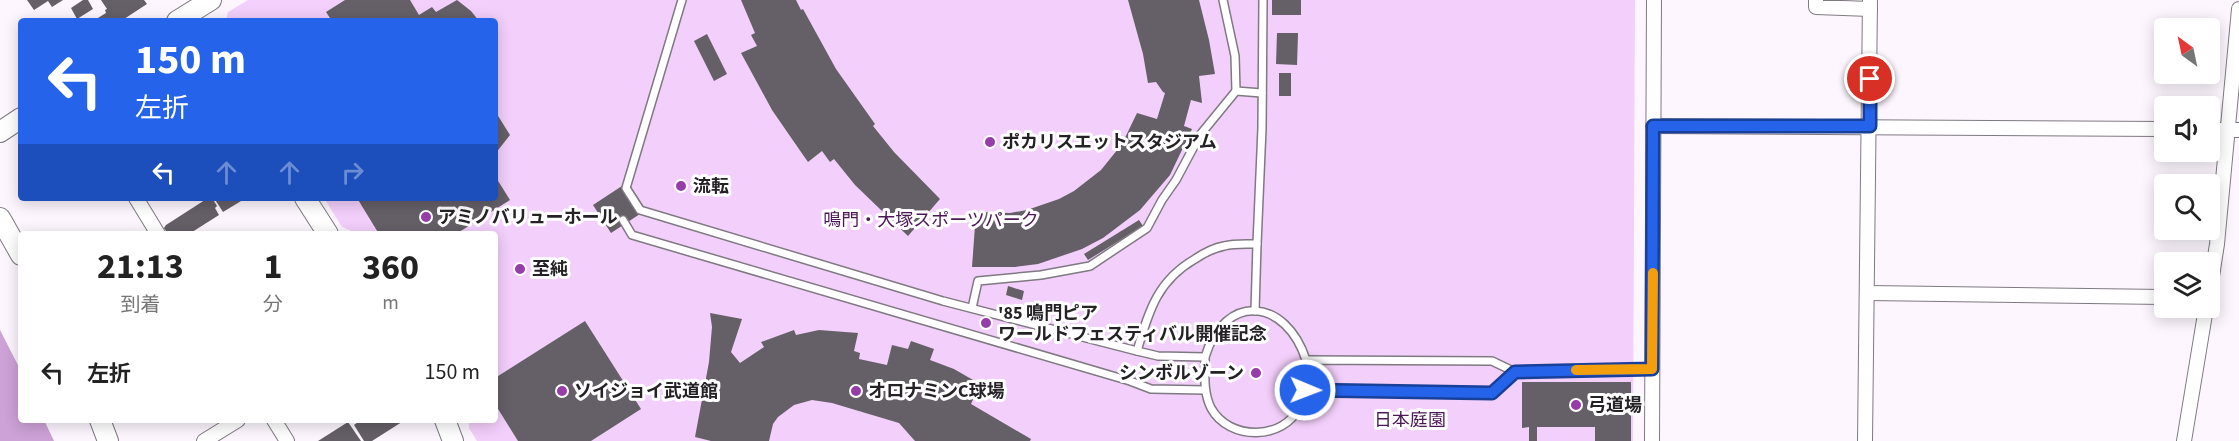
<!DOCTYPE html>
<html lang="ja">
<head>
<meta charset="utf-8">
<style>
  body { margin:0; font-family:"Source Sans 3","Noto Sans JP",sans-serif; background:#f6f6f6; color:#222; height:100vh; display:flex; flex-direction:column; font-size:22px; white-space:nowrap }
  * { box-sizing:border-box; margin:0 }
  p { font-size:20px; color:#767676 }
  .icon { flex:none; width:33px; height:33px; fill:none; stroke:currentColor; stroke-width:2; stroke-linecap:round; stroke-linejoin:round }
  .map { position:relative; flex:1; overflow:hidden }
  .details { position:absolute; left:18px; top:231px; width:480px; height:192px; display:flex; flex-direction:column; background:#fff; border-radius:6px; box-shadow:0 3px 15px #0003 }
  .details>* { flex:none }
  .guide { position:absolute; left:18px; top:18px; width:480px; height:183px; border-radius:6px; box-shadow:0 3px 15px #0003; background:#2563eb; color:#fff; overflow:hidden }
  .needle { width:39px; rotate:327deg }
  .tools { position:absolute; left:2154px; top:18px; display:grid; gap:12px }
  .tools a { display:grid; place-items:center; width:66px; height:66px; border-radius:6px; background:#fff; box-shadow:0 3px 15px #0003; font-size:30px }
  .pin { position:absolute; display:grid; place-items:center; width:51px; height:51px; color:#fff; margin:-26px; border:3px solid #fff; border-radius:50%; box-shadow:0 2px 6px #0007 }
  .me { position:absolute; width:66px; margin:-33px; rotate:91deg; stroke-linejoin:round; filter:drop-shadow(0 0 4px #0008) }
  .turn { display:flex; align-items:center; gap:21px; height:126px; padding:0 18px; font-size:27px }
  .turn .icon { width:78px; height:78px; stroke-width:2.5 }
  .turn b { display:block; font-size:42px; line-height:51px }
  .lanes { display:flex; align-items:center; height:57px; padding:0 18px; background:#0003; justify-content:center; gap:30px; direction:ltr }
  .lanes .off { opacity:.35 }
  .eta { display:flex; justify-content:space-evenly; align-items:center; height:102px; text-align:center }
  .eta b { font-size:36px; font-weight:700; line-height:42px }
  ul { padding:0; list-style:none }
  li { display:flex; align-items:center; gap:18px; height:78px; padding:0 18px }
  li div { flex:1 }
  li b { display:block; font-size:22px }
  li em { font-style:normal }
  .map>svg:first-child { display:block }
</style>
</head>
<body>
<div class="map">
<svg width="2239" height="441" viewBox="0 0 2239 441">
  <rect width="100%" height="100%" fill="#fdf6ff"/>
  <polygon fill="#f3cffb" points="248,0 1635,0 1633,441 477,441 469,428 469,420 495,420 495,234 359,234 342,227 324,198 495,198 495,21 226,21 228,12"/>
  <polygon fill="#cda2d7" points="0,330 21,371 21,420 44,420 54,441 0,441"/>
  <g fill="#655f67">
    <polygon points="27,0 63,0 52,7 48,1 34,10"/>
    <polygon points="83,0 88,0 93,9 77,19 71,8"/>
    <polygon points="101,0 144,0 147,4 121,21 93,21 106,13 105,10 107,9"/>
    <polygon points="345,0 410,0 419,15 432,7 436,12 457,0 471,11 479,21 332,21 326,12"/>
    <polygon points="741,0 796,0 801,10 803,9 836,69 875,124 873,126 894,152 940,199 908,236 855,185 834,159 830,162 822,151 808,162 801,152 772,110 741,53 757,46 751,35 755,33"/>
    <polygon points="1128,0 1199,0 1209,40 1215,74 1199,76 1202,103 1191,100 1184,126 1192,129 1170,175 1140,210 1103,238 1082,249 1038,264 1015,267 972,267 976,212 1010,213 1027,210 1059,199 1074,191 1101,170 1122,144 1137,113 1157,119 1165,93 1163,92 1156,82 1148,83 1143,54"/>
    <rect x="1272" y="0" width="29" height="15"/>
    <polygon points="1277,33 1298,33 1297,65 1276,64"/>
    <polygon points="707,34 727,74 714,81 694,41"/>
    <rect x="1279" y="73" width="12" height="23"/>
    <polygon points="495,111 510,135 495,154"/>
    <polygon points="495,176 510,200 456,234 379,234 357,198 495,198"/>
    <polygon points="628,182 646,210 611,233 593,205"/>
    <polygon points="208,198 212,198 217,206 215,208 219,215 189,234 168,234 164,228 166,225"/>
    <polygon points="214,198 246,198 223,212"/>
    <polygon points="1139,220 1143,226 1088,260 1084,254"/>
    <polygon points="1008,286 1024,291 1022,300 1006,295"/>
    <polygon points="710,313 742,319 731,352 740,363 764,347 761,342 794,330 796,335 819,330 858,333 854,351 860,353 859,359 887,365 892,345 908,349 911,341 934,349 930,360 954,369 980,384 971,404 1031,439 1030,441 915,441 899,423 832,403 812,400 794,405 778,417 773,424 769,441 711,441 695,437 709,362 712,327"/>
    <polygon points="585,321 641,409 591,441 518,441 495,404 495,378"/>
    <polygon points="1522,382 1631,382 1631,441 1595,441 1595,427 1537,427 1537,441 1529,441 1529,427 1522,428"/>
    <polygon points="361,420 405,420 372,441 364,441 354,425"/>
    <polygon points="348,422 361,441 318,441"/>
  </g>
  <g fill="none" stroke-linecap="round" stroke-linejoin="round">
    <defs>
      <g id="lane">
        <path d="M682,0L626,188L640,210L943,301L1137,351C1149,311 1157,281 1195,259C1204,253 1213,248 1224,246C1235,243 1246,244 1257,244L1262,128L1263,0"/>
        <polyline points="1223,0 1235,56 1236,91 1262,93"/>
        <polyline points="623,220 632,235 1130,381 1151,389 1205,390"/>
        <polyline points="972,308 978,281 1041,275 1090,266 1147,228 1162,200 1176,180 1200,135 1236,91"/>
        <polyline points="1255,311 1257,244"/>
        <path d="M1137,351L1158,356L1205,357C1205,374 1203,392 1211,408C1229,441 1284,441 1300,406C1306,391 1306,375 1306,360L1492,361L1515,372L1652,369"/>
        <path d="M1205,357C1225,292 1286,298 1306,360"/>
        <polyline points="1305,390 1492,392 1515,372"/>
      </g>
      <g id="street">
        <polyline points="1816,0 1816,7 1870,9"/>
        <polyline points="1653,126 2164,129"/>
        <polyline points="2210,130 2239,130"/>
        <polyline points="136,198 158,234"/>
        <polyline points="2210,289 2217,244 2239,9"/>
        <polyline points="1868,293 2164,297"/>
        <polyline points="274,420 287,441"/>
        <polyline points="204,441 238,420"/>
        <polyline points="1652,441 1654,0"/>
        <polyline points="1865,441 1870,0"/>
        <polyline points="2184,441 2206,308"/>
      </g>
      <g id="secondary">
        <polyline points="177,21 211,0"/>
        <polyline points="0,132 21,118"/>
        <polyline points="305,198 328,234"/>
        <polyline points="0,218 21,255"/>
        <polyline points="100,420 108,441"/>
        <polyline points="445,420 453,441"/>
      </g>
    </defs>
    <use href="#lane" stroke="#7f7981" stroke-width="10"/>
    <use href="#street" stroke="#7f7981" stroke-width="16"/>
    <use href="#secondary" stroke="#7f7981" stroke-width="22"/>
    <use href="#lane" stroke="#fff" stroke-width="7"/>
    <use href="#street" stroke="#fff" stroke-width="14"/>
    <use href="#secondary" stroke="#fff" stroke-width="20"/>
  </g>
  <g fill="none" stroke-linecap="round" stroke-linejoin="round">
    <defs>
      <polyline id="route" points="1305,390 1492,393 1515,372 1652,369 1653,126 1870,126 1870,79"/>
    </defs>
    <use href="#route" stroke="#184099" stroke-width="15"/>
    <use href="#route" stroke="#2563eb" stroke-width="10"/>
    <polyline stroke="#f59e0b" stroke-width="10" points="1576,370 1652,369 1653,273"/>
  </g>
  <g fill="#963da9" stroke="#fff" stroke-width="2">
    <circle cx="990" cy="142" r="6"/>
    <circle cx="681" cy="186" r="6"/>
    <circle cx="426" cy="217" r="6"/>
    <circle cx="520" cy="269" r="6"/>
    <circle cx="986" cy="323" r="6"/>
    <circle cx="1256" cy="373" r="6"/>
    <circle cx="562" cy="391" r="6"/>
    <circle cx="856" cy="391" r="6"/>
    <circle cx="1576" cy="405" r="6"/>
  </g>
  <g text-anchor="middle" dominant-baseline="central" stroke-width="6" stroke-linejoin="round" paint-order="stroke">
    <g font-size="18" font-weight="bold" fill="#252226" stroke="#fff" text-anchor="start">
      <text x="1002" y="142">ポカリスエットスタジアム</text>
      <text x="693" y="186">流転</text>
      <text x="438" y="217">アミノバリューホール</text>
      <text x="532" y="269">至純</text>
      <text x="998" y="313">'85 鳴門ピア<tspan x="998" dy="21">ワールドフェスティバル開催記念</tspan></text>
      <text x="1244" y="373" text-anchor="end">シンボルゾーン</text>
      <text x="574" y="391">ソイジョイ武道館</text>
      <text x="868" y="391">オロナミンC球場</text>
      <text x="1588" y="405">弓道場</text>
    </g>
    <g font-size="18" fill="#4c1757" stroke="#fff">
      <text x="931" y="220">鳴門・大塚スポーツパーク</text>
      <text x="1410" y="420">日本庭園</text>
    </g>
  </g>
</svg>
<div class="tools">
<a><svg class="needle" viewBox="-14 -14 28 28"><path d="M0-13l5 13h-10z" fill="#e53935"/><path d="M0 13l5-13h-10z" fill="#767676"/></svg></a>
<a><svg class="icon" aria-label="sound" viewBox="0 0 24 24"><path d="M4 9h4l5-4v14l-5-4H4zM17 9q2 3 0 6"/></svg></a>
<a><svg class="icon" aria-label="search" viewBox="0 0 24 24"><circle cx="10" cy="10" r="6"/><path d="M15 15l6 6"/></svg></a>
<a><svg class="icon" aria-label="layers" viewBox="0 0 24 24"><path d="M12 4l9 5-9 5-9-5zM3 14l9 5 9-5"/></svg></a>
</div>
<div class="pin" style="left:1870px;top:79px;background:#d93025"><svg class="icon" aria-label="arrive" viewBox="0 0 24 24"><path d="M6 21V4h12l-3 4 3 4H6"/></svg></div>
<svg class="me" style="left:1305px;top:390px" viewBox="-20 -20 40 40"><circle r="17" fill="#2563eb" stroke="#fff" stroke-width="3"/><path d="M0-11L8 9 0 5-8 9z" fill="#fff"/></svg>
<div class="guide">
<div class="turn"><svg class="icon" aria-label="left" viewBox="0 0 24 24"><path d="M17 20v-9H6M10 6l-5 5 5 5"/></svg><div><b>150 m</b>左折</div></div>
<div class="lanes"><svg class="icon" aria-label="left" viewBox="0 0 24 24"><path d="M17 20v-9H6M10 6l-5 5 5 5"/></svg><svg class="icon off" aria-label="ahead" viewBox="0 0 24 24"><path d="M12 20V5M6 11l6-6 6 6"/></svg><svg class="icon off" aria-label="ahead" viewBox="0 0 24 24"><path d="M12 20V5M6 11l6-6 6 6"/></svg><svg class="icon off" aria-label="right" viewBox="0 0 24 24"><path d="M7 20v-9h11M14 6l5 5-5 5"/></svg></div>
</div>
<section class="details">
<div class="eta">
<div><b>21:13</b><p>到着</p></div>
<div><b>1</b><p>分</p></div>
<div><b>360</b><p>m</p></div>
</div>
<ul>
<li><svg class="icon" aria-label="left" viewBox="0 0 24 24"><path d="M17 20v-9H6M10 6l-5 5 5 5"/></svg><div><b>左折</b></div><em>150 m</em></li>
</ul>
</section>
</div>
</body>
</html>
